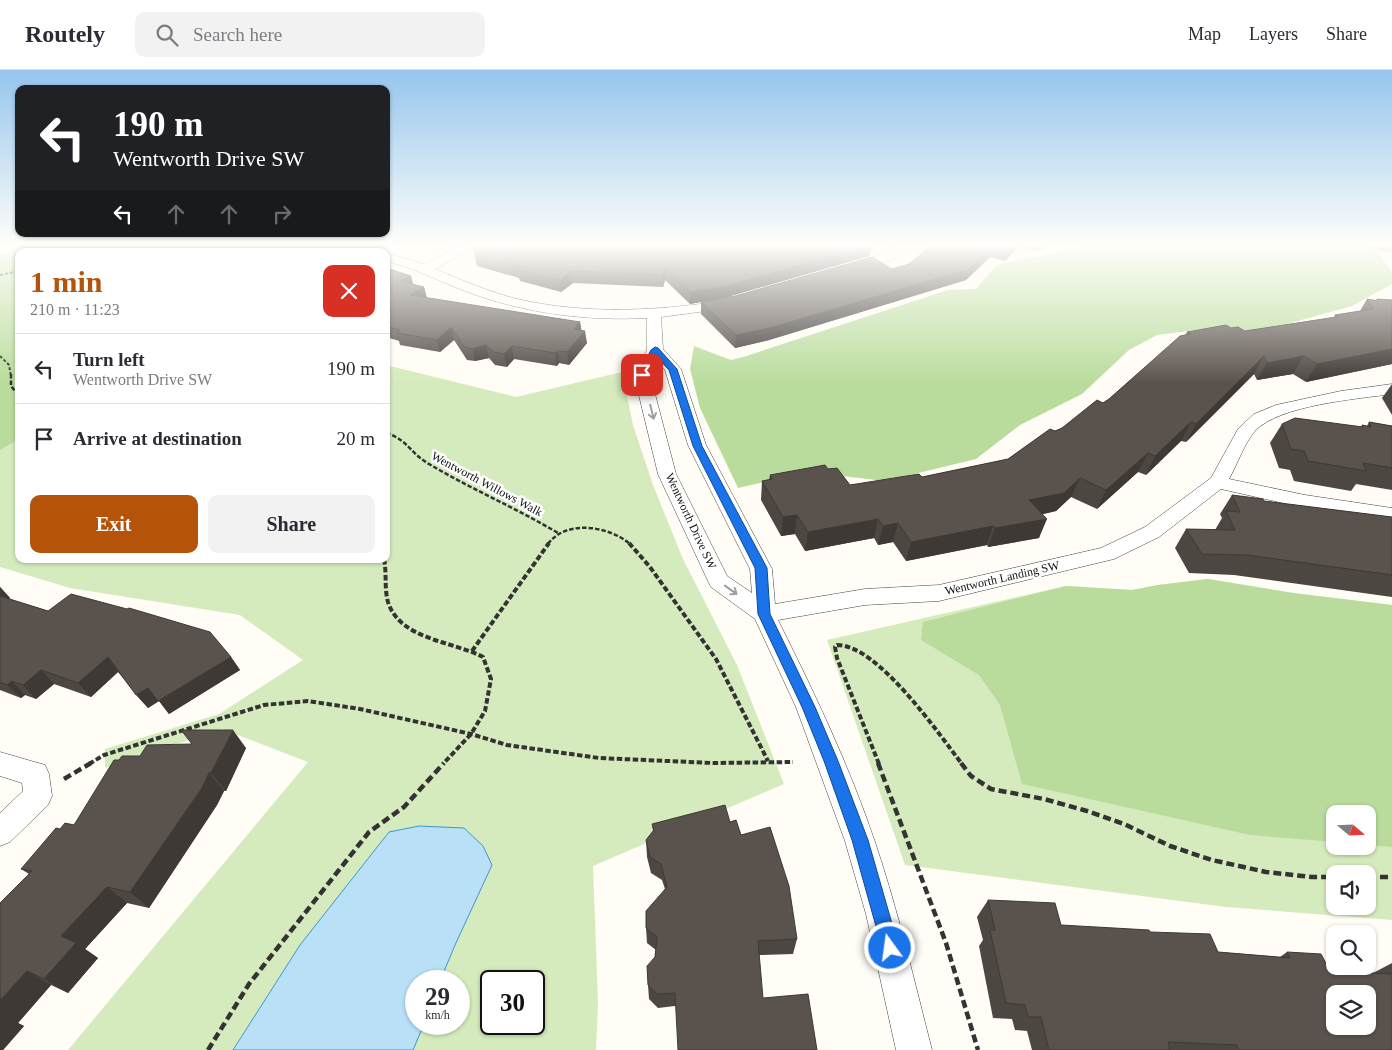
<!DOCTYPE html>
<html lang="en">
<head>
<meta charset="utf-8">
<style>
  body { margin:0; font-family:"Times New Roman",serif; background:#f2f2f3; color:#2b2b33; height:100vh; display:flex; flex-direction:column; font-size:19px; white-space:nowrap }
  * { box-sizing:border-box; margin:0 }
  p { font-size:16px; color:#7c7c81 }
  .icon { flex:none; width:28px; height:28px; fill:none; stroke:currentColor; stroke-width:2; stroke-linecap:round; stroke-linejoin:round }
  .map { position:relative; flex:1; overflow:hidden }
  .sheet { position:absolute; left:15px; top:178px; width:375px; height:315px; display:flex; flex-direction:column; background:#fff; border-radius:10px; box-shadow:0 1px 4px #0004 }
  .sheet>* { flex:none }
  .hud { position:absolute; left:15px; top:15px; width:375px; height:152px; border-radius:10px; box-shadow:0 1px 4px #0004; background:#202124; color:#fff; overflow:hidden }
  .needle { width:32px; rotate:109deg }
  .controls { position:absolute; left:1326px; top:735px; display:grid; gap:10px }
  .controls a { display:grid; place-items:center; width:50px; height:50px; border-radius:10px; background:#fff; box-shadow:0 1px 4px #0004; font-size:25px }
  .speed { position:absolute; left:405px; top:900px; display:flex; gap:10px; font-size:25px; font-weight:700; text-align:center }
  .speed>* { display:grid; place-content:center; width:65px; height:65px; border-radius:50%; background:#fff; box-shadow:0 1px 4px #0004; line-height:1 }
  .speed small { font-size:12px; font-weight:400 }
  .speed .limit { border:2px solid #111; border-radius:8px; background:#fff; color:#111 }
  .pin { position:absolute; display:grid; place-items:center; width:42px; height:42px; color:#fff; margin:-21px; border-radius:10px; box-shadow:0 2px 8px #0006 }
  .me { position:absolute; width:55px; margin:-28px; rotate:346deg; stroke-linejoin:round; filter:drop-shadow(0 0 4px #0008) }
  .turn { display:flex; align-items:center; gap:18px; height:105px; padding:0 15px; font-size:22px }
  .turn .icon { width:65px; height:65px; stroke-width:2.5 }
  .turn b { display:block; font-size:35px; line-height:42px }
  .lanes { display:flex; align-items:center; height:48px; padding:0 15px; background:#0003; justify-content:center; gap:25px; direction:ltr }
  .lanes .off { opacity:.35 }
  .round { display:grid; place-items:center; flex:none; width:52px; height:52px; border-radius:10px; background:#f2f2f3 }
  .summary { display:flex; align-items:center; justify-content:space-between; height:85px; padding:0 15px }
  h1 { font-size:30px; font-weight:600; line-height:38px; color:#b45309 }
  .button { display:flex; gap:10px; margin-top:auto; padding:10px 15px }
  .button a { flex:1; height:58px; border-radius:10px; background:#b45309; color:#fff; font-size:20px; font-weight:600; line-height:58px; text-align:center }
  .button a+a { background:#f2f2f3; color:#2b2b33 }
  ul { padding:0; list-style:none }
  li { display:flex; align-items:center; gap:15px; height:70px; padding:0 15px; border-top:1px solid #e1e1e2 }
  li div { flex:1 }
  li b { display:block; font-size:19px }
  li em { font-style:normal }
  header { display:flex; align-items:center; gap:30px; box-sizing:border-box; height:70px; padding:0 25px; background:#fff; border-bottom:1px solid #e1e1e2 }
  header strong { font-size:24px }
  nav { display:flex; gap:28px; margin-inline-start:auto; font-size:18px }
  .search { width:350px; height:45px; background:#f2f2f3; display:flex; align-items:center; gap:12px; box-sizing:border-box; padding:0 18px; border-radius:10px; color:#7c7c81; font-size:19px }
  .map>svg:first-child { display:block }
</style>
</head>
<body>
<header>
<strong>Routely</strong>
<div class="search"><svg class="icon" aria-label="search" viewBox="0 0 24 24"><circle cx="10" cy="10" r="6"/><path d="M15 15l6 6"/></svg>Search here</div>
<nav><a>Map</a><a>Layers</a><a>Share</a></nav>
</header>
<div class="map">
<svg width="1392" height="980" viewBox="0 0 1392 980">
  <rect width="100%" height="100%" fill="#fffdf5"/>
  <g fill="#d5ebbd" fill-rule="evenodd">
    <path d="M386,295L516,327L622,302L633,355L653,415L683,489L737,595L784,714L593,796L598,933L596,980H68L308,692L222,659L105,698V679L219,644L303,590L240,545L70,518L0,497V378L19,367V489H386ZM416,911H459V954H416ZM491,911H534V954H491Z"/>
    <path d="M1208,509L1293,523L1392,535V850L1226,837L905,795L827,570L1066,516L1132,520L1158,515ZM1335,744H1368V776H1335ZM1335,804H1368V836H1335Z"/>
  </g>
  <g fill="#b9dc9c">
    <polygon points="29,175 119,175 186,181 19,181 19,369 0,380 0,186"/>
    <polygon points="1092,175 1372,175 1392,202 1392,214 1352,236 1287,254 1254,260 1196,260 1157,265 1129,280 1082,324 1020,355 976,389 885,411 808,402 738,418 700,338 690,299 694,276 731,290 743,287 948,220 976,219 997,195"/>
    <polygon points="1208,509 1293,523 1392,535 1392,777 1368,775 1368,744 1335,744 1335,772 1250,765 1022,714 1000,635 979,605 921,570 923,552 1066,516 1132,520 1158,515"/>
  </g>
  <polygon fill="#b9e0f7" stroke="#3f96cf" points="419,756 464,758 483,776 492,795 455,875 440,911 416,911 416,954 424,954 413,980 233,980 300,875 389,762"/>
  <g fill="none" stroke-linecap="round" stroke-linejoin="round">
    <defs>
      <g id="street">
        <polygon points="341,175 357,178 359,181 335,181 334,179 336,176"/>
        <path d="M461,175H477L435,199C462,210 489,222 517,229C587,245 658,241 729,230L734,231L736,234L734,237L729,238L661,247L663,279L681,299L706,375L772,499L775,534L865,519L939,515L1101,478L1145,457L1211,408L1238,359L1254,344L1276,335L1341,321L1392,314V324C1357,329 1279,335 1255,361C1245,372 1237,395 1229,409L1305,425L1392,438V450L1305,438L1221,419L1159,467L1114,489L939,531L865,535L778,550C814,622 849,695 875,772C898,840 914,910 932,980H896L866,844L845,771L796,637L755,549L711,517L708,511L658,404L634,305L647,280V248C589,251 531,244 476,225C446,215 418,199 386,191V183L424,194ZM657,291L665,300L688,375L750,499L752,523L727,506L676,404L650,305Z"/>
        <polygon points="896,175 910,175 892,190 849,203 843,199 844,196 884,184"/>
        <polygon points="0,682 45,695 49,704 52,726 48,735 10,772 0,776 0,743 23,721 22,713 0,706"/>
      </g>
    </defs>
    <use href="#street" stroke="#444" stroke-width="1"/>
    <g stroke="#333" stroke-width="2" stroke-dasharray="3 2" stroke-linecap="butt">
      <polyline points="308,175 322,177"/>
      <polyline points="83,181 102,175"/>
      <polyline points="0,205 19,201"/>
      <polyline points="0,286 9,295 11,306"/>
    </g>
    <g stroke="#333" stroke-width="2.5" stroke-dasharray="4.5 2" stroke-linecap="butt">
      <polyline points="11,304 11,316 19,326"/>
      <path d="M386,363C407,369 411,384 429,394C471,419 516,438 558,463"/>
      <path d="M548,474C566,449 609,456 630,474"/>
    </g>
    <g stroke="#333" stroke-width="4" stroke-dasharray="5.5 2.5" stroke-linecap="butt">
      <polyline points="629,473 650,497 716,589 768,691"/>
      <path d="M384,489C387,503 384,518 388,532C400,570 453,571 483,587L491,609L485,641L471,664L443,694"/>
      <polyline points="472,581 549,473"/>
      <polyline points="89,694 104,685 264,635 308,631 360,639 471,664 507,675 599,688 713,693 793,692"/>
      <path d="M879,694L837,588L835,577L837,575C878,575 938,663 962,694"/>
    </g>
    <g stroke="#333" stroke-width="4.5" stroke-dasharray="8 4" stroke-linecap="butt">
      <polyline points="878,693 946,873 978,980"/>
      <polyline points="961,693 971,706 991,719 1044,729 1087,741 1124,754 1170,776 1212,790 1266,802 1312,807 1335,807"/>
      <polyline points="64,709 91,693"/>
      <polyline points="1368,807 1392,807"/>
      <polyline points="208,980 249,914 369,762 404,737 444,693"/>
    </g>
    <use href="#street" fill="#fff" fill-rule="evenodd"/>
  </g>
  <g fill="#4d4742">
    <polygon points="481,175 873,175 869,186 727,227 690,234 665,210 663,217 573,213 561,222 520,211 519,208 477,196 473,179"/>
    <polygon points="947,175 1044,175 1039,181 1019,177 1005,191 990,187 966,210 769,270 735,278 701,244 701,232 892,199 909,194"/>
    <polygon points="1358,175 1392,175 1392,182 1358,176"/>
    <polygon points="386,198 411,206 413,215 424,217 427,228 580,252 581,260 587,273 569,295 559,293 557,296 514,289 507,297 495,295 489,288 475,291 467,290 454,270 440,282 400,275 399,271 386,267"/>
    <polygon points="1367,229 1376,230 1377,229 1392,230 1392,294 1306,312 1293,304 1257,310 1254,304 1186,372 1181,371 1146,405 1138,402 1097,439 1071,427 1056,441 1043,444 1039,468 988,477 987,475 906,491 893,472 878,475 874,468 805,481 795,464 781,466 761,430 762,411 769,410 770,405 828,399 850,415 922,407 1008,389 1055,361 1062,358 1109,329 1185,265 1187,262 1231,258 1245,261 1334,247 1335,245 1360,241"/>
    <polygon points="1392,314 1392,345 1382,328"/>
    <polygon points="1369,352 1392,356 1392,420 1356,414 1351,421 1294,411 1290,400 1279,398 1270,373 1282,354 1361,357 1362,355 1367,356"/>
    <polygon points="1232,425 1264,431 1392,447 1392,527 1234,505 1189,503 1175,478 1186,459 1215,460 1222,448 1220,444"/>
    <polygon points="0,517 10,528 9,529 48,541 231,587 240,600 169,644 159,631 148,638 118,602 91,627 54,614 36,629 25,625 21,628 0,620"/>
    <polygon points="246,678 226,721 224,721 217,735 149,838 127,833 85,879 98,888 68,923 51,915 18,953 24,956 3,980 29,804 21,799 60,759 74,755 119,690 140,686"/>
    <polygon points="730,752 741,765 797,869 793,884 760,885 675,936 658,938 649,929 648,915 655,887 656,880 647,873 646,858 665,819 662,810 651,803 647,787 646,770 653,761 652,754"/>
    <polygon points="988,830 1061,855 1150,862 1218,882 1280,887 1287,882 1330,901 1373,903 1392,893 1392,980 1032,980 1027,961 1015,960 1012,949 993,948 979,876 983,870 977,847"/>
  </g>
  <g fill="#3f3936">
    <polygon points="870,175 873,175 869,186 727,227 690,234 690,222"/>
    <polygon points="1012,175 1019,175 1005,191 1008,180"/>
    <polygon points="1041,175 1044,175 1039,181"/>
    <polygon points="993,176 990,187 966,210 769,270 735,278 736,265"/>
    <polygon points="665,198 665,210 663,217 663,205"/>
    <polygon points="571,201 573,213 561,222 560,211"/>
    <polygon points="411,206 414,218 400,211"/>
    <polygon points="424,217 427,229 410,225"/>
    <polygon points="580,252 582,264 574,259"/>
    <polygon points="451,257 454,270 440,282 437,270"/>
    <polygon points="585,261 587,273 569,295 567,282"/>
    <polygon points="486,275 489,288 475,291 473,279"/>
    <polygon points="512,276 514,289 507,297 504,284"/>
    <polygon points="1392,279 1392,294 1306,312 1317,294"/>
    <polygon points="558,281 559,293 557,296 555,283"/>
    <polygon points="1264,286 1254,304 1186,372 1196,354"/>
    <polygon points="1304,286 1293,304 1257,310 1267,293"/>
    <polygon points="1191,352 1181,371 1146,405 1155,386"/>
    <polygon points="1148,383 1138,402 1097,439 1106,420"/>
    <polygon points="1080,408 1071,427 1056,441 1022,449 1029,430"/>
    <polygon points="797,445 795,464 781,466 783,447"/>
    <polygon points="878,449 874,468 805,481 808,462"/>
    <polygon points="1047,449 1039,468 988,477 995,458"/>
    <polygon points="898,453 893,472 878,475 883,456"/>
    <polygon points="993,456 987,475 906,491 911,472"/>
    <polygon points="0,517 10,528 1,536 0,535"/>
    <polygon points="108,587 119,601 91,627 78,613"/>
    <polygon points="231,587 240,600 169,644 159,631 148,638 136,625 148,618"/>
    <polygon points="41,600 54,614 36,629 23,615"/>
    <polygon points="12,611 25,625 21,628 7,615"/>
    <polygon points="233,660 246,678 226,721 211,703"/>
    <polygon points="209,703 224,721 217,735 149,838 130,822"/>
    <polygon points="107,817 127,833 85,879 98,888 68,923 44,909 61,866"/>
    <polygon points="27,901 51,915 18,953 24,956 3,980 0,980 0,930"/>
  </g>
  <g fill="#5a524d" stroke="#3f3936" fill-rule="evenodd">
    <polygon points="481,175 870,175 727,216 690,222 665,198 663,205 571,201 560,211 518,199 521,197 475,185 482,182 473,179"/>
    <polygon points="932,175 946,176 947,175 1012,175 1008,180 993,176 969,199 770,258 736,265 701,232 735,226 872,187 892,199 909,194"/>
    <polygon points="331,179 339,181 324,181"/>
    <polygon points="386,198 411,206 400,211 424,217 410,225 580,252 574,259 585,261 567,282 558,281 555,283 512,276 504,284 493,282 486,275 473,279 464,277 451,257 437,270 397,263 400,260 386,256"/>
    <polygon points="1367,229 1378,231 1377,229 1392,230 1392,279 1317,294 1304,286 1267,293 1264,286 1196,354 1191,352 1155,386 1148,383 1106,420 1080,408 1064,423 1029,430 1047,449 995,458 993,456 911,472 898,453 883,456 878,449 808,462 797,445 783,447 762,411 772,409 770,405 825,395 828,399 837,398 850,415 919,404 922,407 1008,389 1050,359 1055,361 1062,358 1097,330 1103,333 1109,329 1180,266 1191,264 1187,262 1226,255 1231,258 1238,257 1245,261 1337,247 1335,245 1373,239"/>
    <polygon points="1295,348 1363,357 1362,355 1371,357 1369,352 1392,356 1392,398 1363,393 1366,401 1308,391 1304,381 1291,379 1282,354"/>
    <polygon points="1232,425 1263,429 1264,431 1392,447 1392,505 1247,485 1202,484 1186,459 1235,460 1226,441 1240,442"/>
    <polygon points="71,524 127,539 129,538 210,562 231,587 158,631 148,618 136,625 108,587 78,613 41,600 23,615 12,611 7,615 0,612 0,526 48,541"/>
    <polygon points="181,660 233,660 211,703 209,703 202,718 130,822 107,817 61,866 76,873 44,909 27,901 0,930 0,833 32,801 21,799 56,758 60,759 65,753 74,755 114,690 119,690 122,686 140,686 147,675 192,674"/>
    <polygon points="725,735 730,752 736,750 741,765 770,757 789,816 797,869 758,871 763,928 808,924 817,980 678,980 675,923 657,924 648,915 647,896 655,887 657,867 646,858 646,841 667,817 661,794 650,787 646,770 654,760 652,754"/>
    <path d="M988,830L1055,833L1061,855L1149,860L1150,862L1210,864L1218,882L1290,888L1287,882L1321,884L1330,901L1392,904V980H1238L1237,975L1168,972L1170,980H1049L1041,947H1028L1025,935L1006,933L990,860H995ZM1335,924H1368V956H1335Z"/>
  </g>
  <defs><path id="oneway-shaft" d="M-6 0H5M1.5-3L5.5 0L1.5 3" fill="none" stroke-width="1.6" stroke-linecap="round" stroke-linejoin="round" transform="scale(1.25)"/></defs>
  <g stroke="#a0a0a0">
    <use href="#oneway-shaft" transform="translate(652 342) rotate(76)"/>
    <use href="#oneway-shaft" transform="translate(731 520) rotate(36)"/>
  </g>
  <linearGradient id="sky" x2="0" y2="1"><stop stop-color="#95c6ee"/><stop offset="0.56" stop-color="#fffefa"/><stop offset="1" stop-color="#fffefa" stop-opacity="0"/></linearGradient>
  <rect width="1392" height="313" fill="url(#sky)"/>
  <polygon fill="#1a73e8" stroke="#114b97" points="655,277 658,278 677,299 702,376 767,498 770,544 815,637 838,691 868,770 899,878 896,885 890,887 884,885 882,878 852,770 824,691 802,637 758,544 755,498 693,376 669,300 656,286 645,307 638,305 651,280"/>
  <g text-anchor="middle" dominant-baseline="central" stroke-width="5" stroke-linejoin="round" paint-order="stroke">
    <g font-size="12" fill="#111" stroke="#fff">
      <text transform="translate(487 414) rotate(28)">Wentworth Willows Walk</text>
      <text transform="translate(691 451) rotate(65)">Wentworth Drive SW</text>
      <text transform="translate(1002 508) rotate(-13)">Wentworth Landing SW</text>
    </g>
  </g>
</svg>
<div class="controls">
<a><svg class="needle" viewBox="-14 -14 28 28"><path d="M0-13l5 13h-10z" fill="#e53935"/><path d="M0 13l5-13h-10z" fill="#7c7c81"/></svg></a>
<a><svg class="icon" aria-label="sound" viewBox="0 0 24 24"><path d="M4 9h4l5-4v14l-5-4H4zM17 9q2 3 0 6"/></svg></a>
<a><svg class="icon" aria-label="search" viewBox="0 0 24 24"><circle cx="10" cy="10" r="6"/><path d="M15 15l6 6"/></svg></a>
<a><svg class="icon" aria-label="layers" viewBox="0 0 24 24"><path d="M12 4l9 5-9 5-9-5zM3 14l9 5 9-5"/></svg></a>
</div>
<div class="speed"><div>29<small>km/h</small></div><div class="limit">30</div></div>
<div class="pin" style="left:642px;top:305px;background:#d93025"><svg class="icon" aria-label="arrive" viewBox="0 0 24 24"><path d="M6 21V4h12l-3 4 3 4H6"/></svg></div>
<svg class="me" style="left:890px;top:878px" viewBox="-20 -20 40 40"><circle r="17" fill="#1a73e8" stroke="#fff" stroke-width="3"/><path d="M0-11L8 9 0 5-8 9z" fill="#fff"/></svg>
<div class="hud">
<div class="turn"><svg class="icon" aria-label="left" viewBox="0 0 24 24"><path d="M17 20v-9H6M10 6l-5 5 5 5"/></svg><div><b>190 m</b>Wentworth Drive SW</div></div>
<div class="lanes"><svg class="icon" aria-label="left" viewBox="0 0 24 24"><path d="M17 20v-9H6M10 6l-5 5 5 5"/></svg><svg class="icon off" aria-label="ahead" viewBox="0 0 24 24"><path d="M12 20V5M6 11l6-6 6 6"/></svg><svg class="icon off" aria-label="ahead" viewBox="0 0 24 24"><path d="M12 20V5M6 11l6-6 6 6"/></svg><svg class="icon off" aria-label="right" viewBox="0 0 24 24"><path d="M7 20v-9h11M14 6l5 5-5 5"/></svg></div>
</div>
<section class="sheet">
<div class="summary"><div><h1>1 min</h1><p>210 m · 11:23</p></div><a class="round" style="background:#d93025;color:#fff"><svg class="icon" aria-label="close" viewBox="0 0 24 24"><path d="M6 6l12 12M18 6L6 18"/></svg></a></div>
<ul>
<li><svg class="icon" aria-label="left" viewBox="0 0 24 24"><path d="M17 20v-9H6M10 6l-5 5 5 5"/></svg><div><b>Turn left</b><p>Wentworth Drive SW</p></div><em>190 m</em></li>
<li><svg class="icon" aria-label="arrive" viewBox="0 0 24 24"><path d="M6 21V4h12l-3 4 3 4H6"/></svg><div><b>Arrive at destination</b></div><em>20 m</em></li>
</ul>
<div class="button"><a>Exit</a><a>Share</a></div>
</section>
</div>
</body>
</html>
